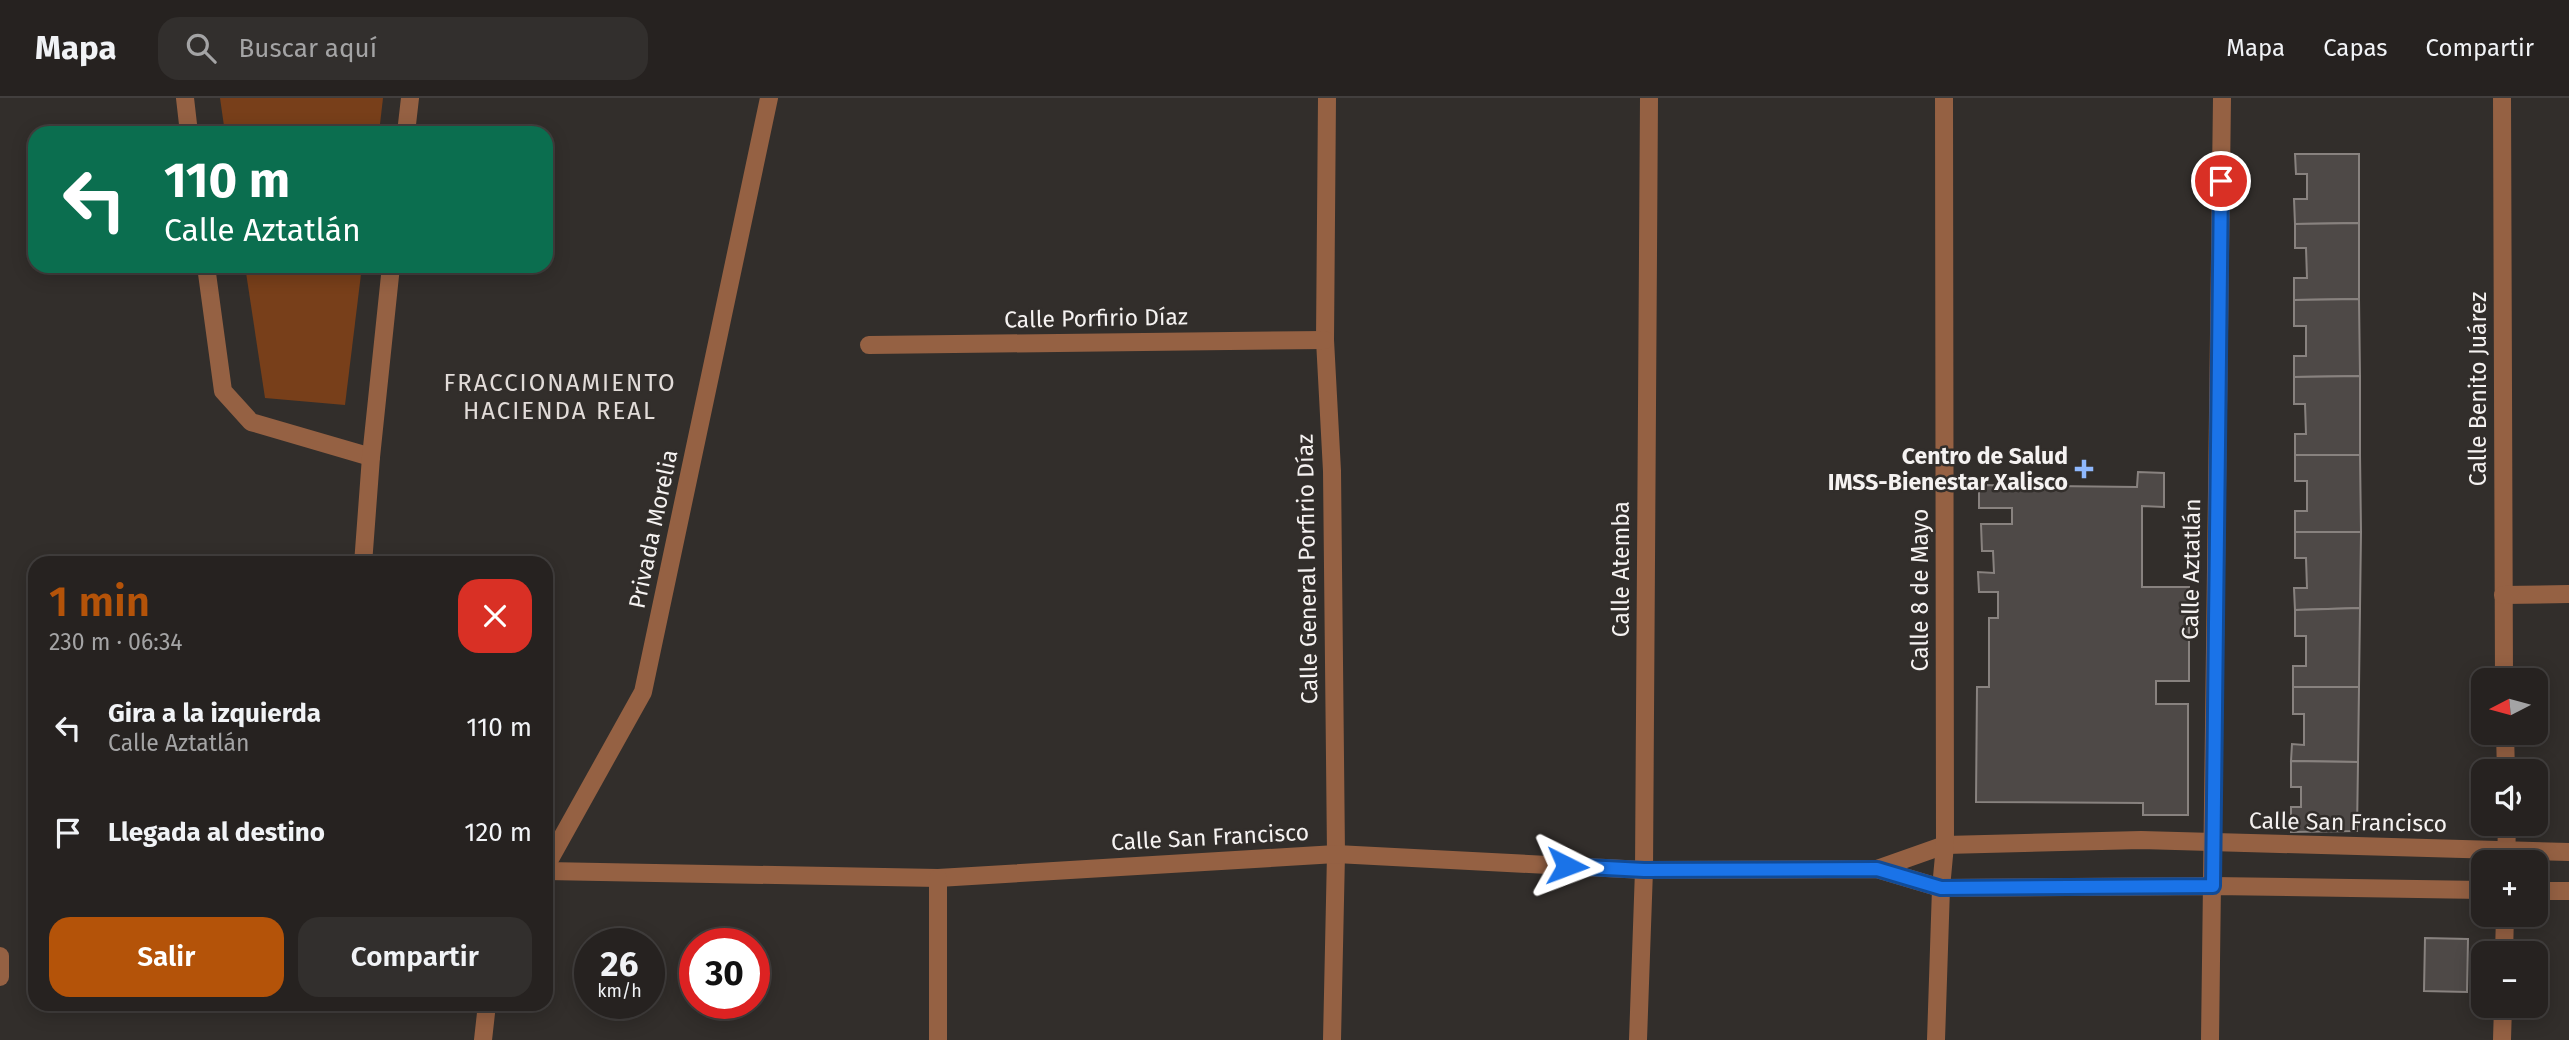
<!DOCTYPE html>
<html lang="es">
<head>
<meta charset="utf-8">
<style>
  body { margin:0; font-family:"Fira Sans",sans-serif; background:#322f2d; color:#f1f3f6; height:100vh; display:flex; flex-direction:column; font-size:26px; white-space:nowrap }
  * { box-sizing:border-box; margin:0 }
  p { font-size:23px; color:#a4a4a5 }
  .icon { flex:none; width:38px; height:38px; fill:none; stroke:currentColor; stroke-width:2; stroke-linecap:round; stroke-linejoin:round }
  .map { position:relative; flex:1; overflow:hidden }
  .panel { position:absolute; left:28px; top:458px; width:525px; height:455px; display:flex; flex-direction:column; background:#262220; border-radius:21px; box-shadow:0 4px 18px #0003,0 0 0 2px #423f3e }
  .panel>* { flex:none }
  .banner { position:absolute; left:28px; top:28px; width:525px; height:147px; border-radius:21px; box-shadow:0 4px 18px #0003,0 0 0 2px #423f3e; background:#0b6e4f; color:#fff; overflow:hidden }
  .needle { width:46px; rotate:264deg }
  .buttons { position:absolute; left:2471px; top:570px; display:grid; gap:14px }
  .buttons a { display:grid; place-items:center; width:77px; height:77px; border-radius:14px; background:#262220; box-shadow:0 4px 18px #0003,0 0 0 2px #423f3e; font-size:35px }
  .speed { position:absolute; left:574px; top:830px; display:flex; gap:14px; font-size:35px; font-weight:700; text-align:center }
  .speed>* { display:grid; place-content:center; width:91px; height:91px; border-radius:50%; background:#262220; box-shadow:0 4px 18px #0003,0 0 0 2px #423f3e; line-height:1 }
  .speed small { font-size:18px; font-weight:400 }
  .speed .limit { border:10px solid #d22; background:#fff; color:#111 }
  .pin { position:absolute; display:grid; place-items:center; width:60px; height:60px; color:#fff; margin:-30px; border:4px solid #fff; border-radius:50%; box-shadow:0 2px 7px #0007 }
  .me { position:absolute; width:77px; margin:-38px; rotate:93deg; stroke-linejoin:round; filter:drop-shadow(0 0 5px #0008) }
  .turn { display:flex; align-items:center; gap:24px; height:147px; padding:0 21px; font-size:32px }
  .turn .icon { width:91px; height:91px; stroke-width:2.5 }
  .turn b { display:block; font-size:49px; line-height:60px }
  .round { display:grid; place-items:center; flex:none; width:74px; height:74px; border-radius:21px; background:#322f2d }
  .summary { display:flex; align-items:center; justify-content:space-between; height:119px; padding:0 21px }
  h1 { font-size:42px; font-weight:600; line-height:52px; color:#b45309 }
  .button { display:flex; gap:14px; margin-top:auto; padding:14px 21px }
  .button a { flex:1; height:80px; border-radius:21px; background:#b45309; color:#fff; font-size:28px; font-weight:600; line-height:80px; text-align:center }
  .button a+a { background:#322f2d; color:#f1f3f6 }
  ul { padding:0; list-style:none }
  li { display:flex; align-items:center; gap:21px; height:105px; padding:0 21px }
  li div { flex:1 }
  li b { display:block; font-size:26px }
  li em { font-style:normal }
  header { display:flex; align-items:center; gap:42px; box-sizing:border-box; height:98px; padding:0 35px; background:#262220; border-bottom:2px solid #423f3e }
  header strong { font-size:33px }
  nav { display:flex; gap:38px; margin-inline-start:auto; font-size:24px }
  .search { width:490px; height:63px; background:#322f2d; display:flex; align-items:center; gap:18px; box-sizing:border-box; padding:0 24px; border-radius:21px; color:#a4a4a5; font-size:26px }
  .map>svg:first-child { display:block }
</style>
</head>
<body>
<header>
<strong>Mapa</strong>
<div class="search"><svg class="icon" aria-label="search" viewBox="0 0 24 24"><circle cx="10" cy="10" r="6"/><path d="M15 15l6 6"/></svg>Buscar aquí</div>
<nav><a>Mapa</a><a>Capas</a><a>Compartir</a></nav>
</header>
<div class="map">
<svg width="2569" height="942" viewBox="0 0 2569 942">
  <rect width="100%" height="100%" fill="#322e2b"/>
  <g fill="#783f1a">
    <polygon points="220,0 383,0 379,35 225,35"/>
    <polygon points="245,168 362,168 345,307 265,300"/>
  </g>
  <g fill="#4e4947" stroke="#88827f" stroke-width="2">
    <polygon points="2295,56 2359,56 2359,125 2295,126 2294,101 2307,101 2307,76 2296,76"/>
    <polygon points="2359,125 2359,201 2294,202 2294,180 2307,180 2306,150 2295,150 2295,126"/>
    <polygon points="2359,201 2360,278 2294,279 2294,258 2306,258 2306,228 2294,228 2294,202"/>
    <polygon points="2360,278 2360,357 2295,357 2295,336 2306,336 2305,306 2294,306 2294,279"/>
    <polygon points="2295,357 2360,357 2361,434 2295,434 2295,413 2307,413 2307,383 2295,383"/>
    <polygon points="2138,374 2164,375 2164,409 2142,408 2142,489 2189,489 2189,583 2156,583 2156,606 2188,606 2188,717 2143,717 2143,705 1976,704 1977,589 1989,589 1989,520 1998,520 1998,494 1979,494 1978,474 1994,475 1993,453 1982,453 1981,426 2012,426 2012,410 1979,410 1979,387 2137,389"/>
    <polygon points="2295,434 2361,434 2360,510 2295,512 2294,490 2307,490 2306,460 2295,460"/>
    <polygon points="2360,510 2359,589 2293,589 2293,568 2306,568 2306,538 2295,538 2295,512"/>
    <polygon points="2293,589 2359,589 2358,664 2291,663 2292,646 2304,647 2304,616 2293,616"/>
    <polygon points="2291,663 2358,664 2357,733 2291,734 2291,709 2301,709 2301,689 2291,689"/>
    <polygon points="2425,840 2468,841 2467,894 2424,893"/>
  </g>
  <g fill="none" stroke-linecap="round" stroke-linejoin="round">
    <g stroke="#956143" stroke-width="18">
      <polyline points="185,0 189,35"/>
      <polyline points="1327,0 1325,242 1332,373 1336,756 1332,942"/>
      <polyline points="2502,0 2504,583"/>
      <polyline points="406,35 410,0"/>
      <polyline points="206,168 223,293 251,324 371,359"/>
      <polyline points="869,247 1325,242"/>
      <polyline points="363,466 371,359 391,168"/>
      <polyline points="2503,497 2569,496"/>
      <polyline points="2505,635 2506,674"/>
      <polyline points="2506,765 2507,726"/>
      <polyline points="546,768 643,594 769,0"/>
      <polyline points="1877,771 1945,747 2141,742 2569,754"/>
      <polyline points="546,773 938,780 1336,756 1644,772 1877,771 1941,790 2213,788 2483,792"/>
      <polyline points="2536,793 2569,793"/>
      <polyline points="2504,856 2505,817"/>
      <polyline points="0,858 0,879"/>
      <polyline points="483,942 487,906"/>
      <polyline points="938,942 938,780"/>
      <polyline points="1638,942 1644,772 1649,0"/>
      <polyline points="1936,942 1941,790 1945,747 1944,0"/>
      <polyline points="2210,942 2222,0"/>
      <polyline points="2502,942 2503,908"/>
    </g>
  </g>
  <g fill="none" stroke-linecap="round" stroke-linejoin="round">
    <defs>
      <polyline id="route" points="1567,768 1644,772 1877,771 1941,790 2213,788 2221,83"/>
    </defs>
    <use href="#route" stroke="#114b97" stroke-width="18"/>
    <use href="#route" stroke="#1a73e8" stroke-width="12"/>
  </g>
  <path fill="#8fb8fd" stroke="#322e2b" stroke-width="2.5" d="M2080.5 360.5h7v7h7v7h-7v7h-7v-7h-7v-7h7z"/>
  <g text-anchor="middle" dominant-baseline="central" stroke-width="5" stroke-linejoin="round" paint-order="stroke">
    <g font-size="23" fill="#f5f2f1" stroke="#322e2b">
      <text transform="translate(1096 220) rotate(-1)">Calle Porfirio Díaz</text>
      <text transform="translate(2478 291) rotate(-90)">Calle Benito Juárez</text>
      <text transform="translate(653 431) rotate(-78)">Privada Morelia</text>
      <text transform="translate(1307 471) rotate(-91)">Calle General Porfirio Díaz</text>
      <text transform="translate(1621 471) rotate(-90)">Calle Atemba</text>
      <text transform="translate(2191 471) rotate(-89)">Calle Aztatlán</text>
      <text transform="translate(1920 492) rotate(-90)">Calle 8 de Mayo</text>
      <text transform="translate(2348 724) rotate(1)">Calle San Francisco</text>
      <text transform="translate(1210 739) rotate(-3)">Calle San Francisco</text>
    </g>
    <g font-size="23" font-weight="bold" fill="#f5f2f1" stroke="#322e2b" text-anchor="end">
      <text x="2068" y="358">Centro de Salud<tspan x="2068" dy="26">IMSS-Bienestar Xalisco</tspan></text>
    </g>
    <g font-size="24" letter-spacing="2" fill="#e2dcd9" stroke="#322e2b">
      <text x="560" y="285">FRACCIONAMIENTO<tspan x="560" dy="28">HACIENDA REAL</tspan></text>
    </g>
  </g>
</svg>
<div class="buttons">
<a><svg class="needle" viewBox="-14 -14 28 28"><path d="M0-13l5 13h-10z" fill="#e53935"/><path d="M0 13l5-13h-10z" fill="#a4a4a5"/></svg></a>
<a><svg class="icon" aria-label="sound" viewBox="0 0 24 24"><path d="M4 9h4l5-4v14l-5-4H4zM17 9q2 3 0 6"/></svg></a>
<a>+</a>
<a>−</a>
</div>
<div class="speed"><div>26<small>km/h</small></div><div class="limit">30</div></div>
<div class="pin" style="left:2221px;top:83px;background:#d93025"><svg class="icon" aria-label="arrive" viewBox="0 0 24 24"><path d="M6 21V4h12l-3 4 3 4H6"/></svg></div>
<svg class="me" style="left:1567px;top:768px" viewBox="-20 -20 40 40"><path d="M0-17L14 15 0 8-14 15z" fill="#1a73e8" stroke="#fff" stroke-width="4"/></svg>
<div class="banner">
<div class="turn"><svg class="icon" aria-label="left" viewBox="0 0 24 24"><path d="M17 20v-9H6M10 6l-5 5 5 5"/></svg><div><b>110 m</b>Calle Aztatlán</div></div>
</div>
<section class="panel">
<div class="summary"><div><h1>1 min</h1><p>230 m · 06:34</p></div><a class="round" style="background:#d93025;color:#fff"><svg class="icon" aria-label="close" viewBox="0 0 24 24"><path d="M6 6l12 12M18 6L6 18"/></svg></a></div>
<ul>
<li><svg class="icon" aria-label="left" viewBox="0 0 24 24"><path d="M17 20v-9H6M10 6l-5 5 5 5"/></svg><div><b>Gira a la izquierda</b><p>Calle Aztatlán</p></div><em>110 m</em></li>
<li><svg class="icon" aria-label="arrive" viewBox="0 0 24 24"><path d="M6 21V4h12l-3 4 3 4H6"/></svg><div><b>Llegada al destino</b></div><em>120 m</em></li>
</ul>
<div class="button"><a>Salir</a><a>Compartir</a></div>
</section>
</div>
</body>
</html>
